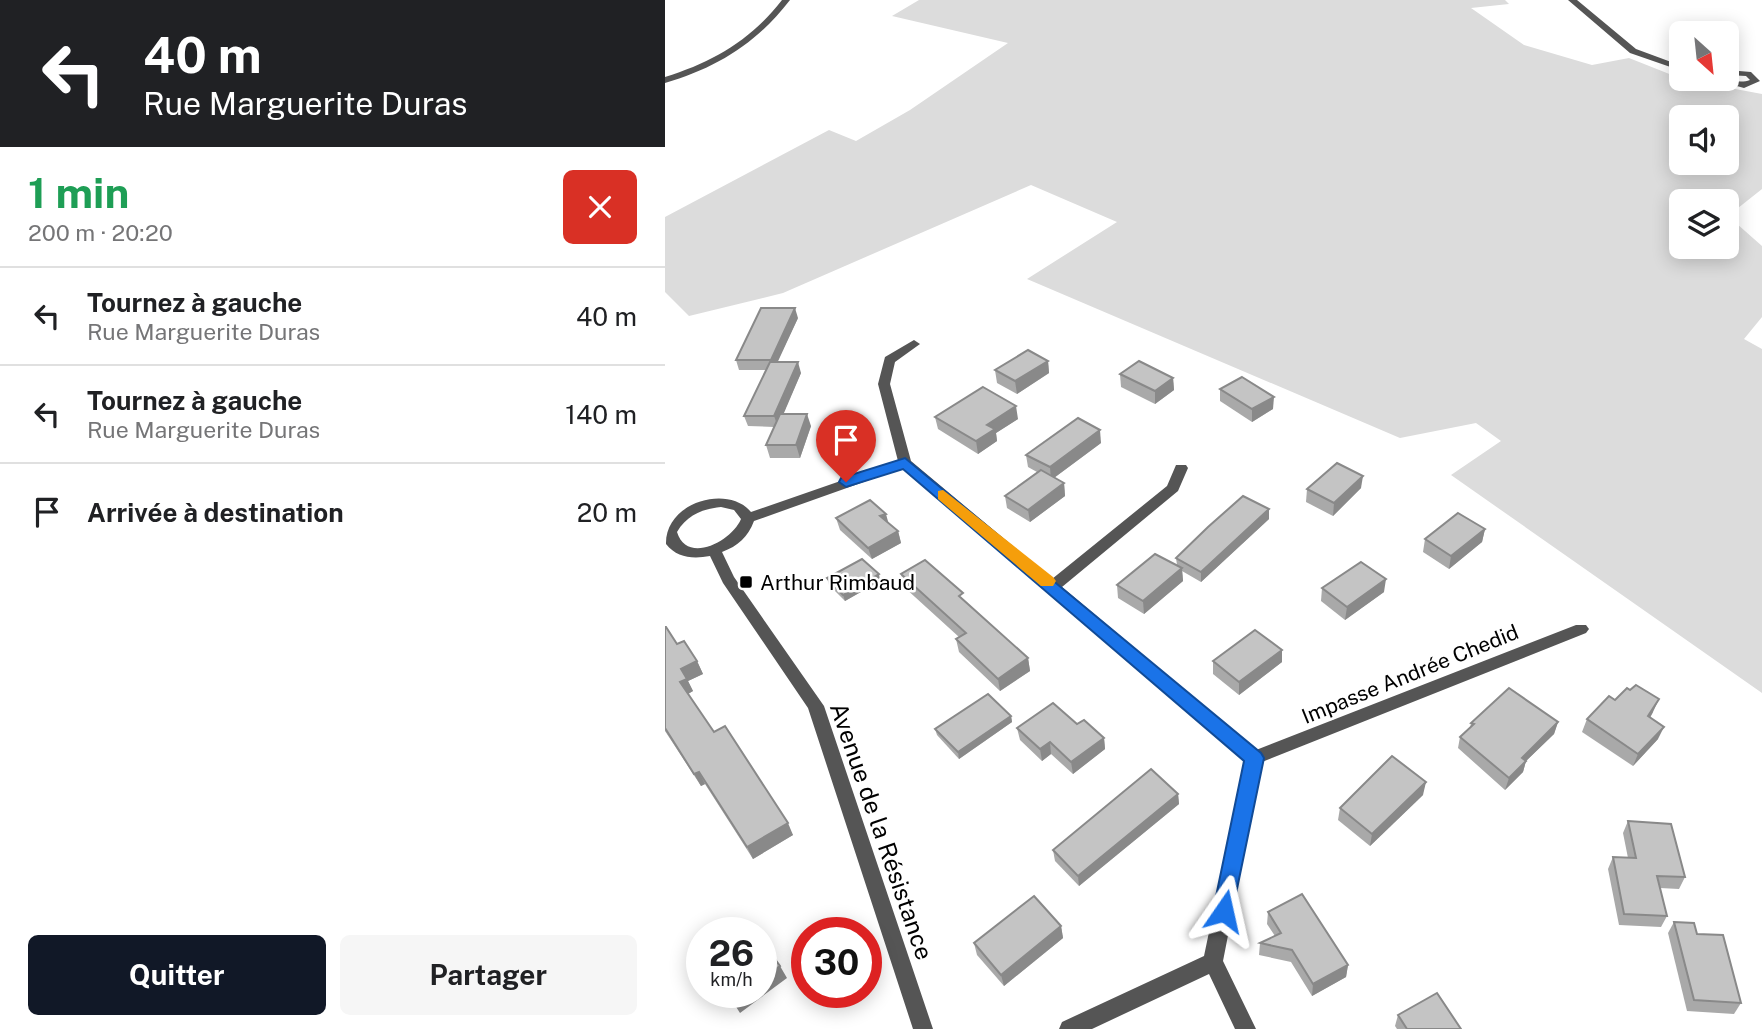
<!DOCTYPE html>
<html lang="fr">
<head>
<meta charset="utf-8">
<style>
  body { margin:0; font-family:"Public Sans",sans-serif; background:#f6f6f6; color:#202124; height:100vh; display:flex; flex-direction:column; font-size:26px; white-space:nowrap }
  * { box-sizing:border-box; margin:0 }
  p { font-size:23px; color:#757577 }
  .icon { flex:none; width:38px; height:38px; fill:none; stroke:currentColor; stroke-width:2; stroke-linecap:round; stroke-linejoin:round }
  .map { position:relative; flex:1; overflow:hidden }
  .drawer { display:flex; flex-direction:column; background:#fff; width:665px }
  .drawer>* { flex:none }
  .guide { background:#202124; color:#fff; overflow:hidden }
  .needle { width:46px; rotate:153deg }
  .controls { position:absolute; left:1004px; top:21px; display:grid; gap:14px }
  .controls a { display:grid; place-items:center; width:70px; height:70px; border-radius:10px; background:#fff; box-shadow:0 4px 18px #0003; font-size:35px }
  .speed { position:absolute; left:21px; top:917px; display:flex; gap:14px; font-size:35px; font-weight:700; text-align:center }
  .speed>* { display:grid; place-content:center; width:91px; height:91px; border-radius:50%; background:#fff; box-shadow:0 4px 18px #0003; line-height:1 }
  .speed small { font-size:18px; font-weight:400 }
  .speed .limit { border:10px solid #d22; background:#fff; color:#111 }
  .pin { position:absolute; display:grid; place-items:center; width:60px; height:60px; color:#fff; margin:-72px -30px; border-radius:50% 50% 50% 0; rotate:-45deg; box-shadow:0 0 7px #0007 }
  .pin .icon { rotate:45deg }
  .me { position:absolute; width:77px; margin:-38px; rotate:11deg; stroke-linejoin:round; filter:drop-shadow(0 0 5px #0008) }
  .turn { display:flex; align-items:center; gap:24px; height:147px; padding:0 28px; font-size:32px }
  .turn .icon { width:91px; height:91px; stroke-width:2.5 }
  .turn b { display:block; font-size:49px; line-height:60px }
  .round { display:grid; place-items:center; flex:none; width:74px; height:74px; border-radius:10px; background:#f6f6f6 }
  .overview { display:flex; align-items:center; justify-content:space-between; height:119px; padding:0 28px }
  h1 { font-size:42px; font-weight:700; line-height:52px; color:#1e9e55 }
  .button { display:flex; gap:14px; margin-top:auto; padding:14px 28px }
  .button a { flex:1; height:80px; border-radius:10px; background:#111827; color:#fff; font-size:28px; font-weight:700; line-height:80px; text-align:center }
  .button a+a { background:#f6f6f6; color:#202124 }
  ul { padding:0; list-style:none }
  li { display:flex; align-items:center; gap:21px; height:98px; padding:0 28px; border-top:2px solid #e0e0e0 }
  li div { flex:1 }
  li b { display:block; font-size:26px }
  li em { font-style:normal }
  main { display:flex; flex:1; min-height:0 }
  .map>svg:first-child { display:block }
</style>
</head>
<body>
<main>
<section class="drawer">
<div class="guide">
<div class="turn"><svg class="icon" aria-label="left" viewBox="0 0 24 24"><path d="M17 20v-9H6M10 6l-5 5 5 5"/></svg><div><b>40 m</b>Rue Marguerite Duras</div></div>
</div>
<div class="overview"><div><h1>1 min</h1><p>200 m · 20:20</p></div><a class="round" style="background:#d93025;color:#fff"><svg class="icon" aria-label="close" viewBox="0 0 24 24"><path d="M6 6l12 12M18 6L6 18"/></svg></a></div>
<ul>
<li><svg class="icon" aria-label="left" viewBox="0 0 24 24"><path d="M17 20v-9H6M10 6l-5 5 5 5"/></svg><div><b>Tournez à gauche</b><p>Rue Marguerite Duras</p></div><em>40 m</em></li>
<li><svg class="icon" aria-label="left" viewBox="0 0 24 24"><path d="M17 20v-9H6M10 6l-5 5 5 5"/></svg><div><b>Tournez à gauche</b><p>Rue Marguerite Duras</p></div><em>140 m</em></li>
<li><svg class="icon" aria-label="arrive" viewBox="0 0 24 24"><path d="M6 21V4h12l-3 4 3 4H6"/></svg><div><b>Arrivée à destination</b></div><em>20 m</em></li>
</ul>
<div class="button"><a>Quitter</a><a>Partager</a></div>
</section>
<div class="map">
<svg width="1097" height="1029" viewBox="0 0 1097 1029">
  <rect width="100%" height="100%" fill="#fff"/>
  <path fill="#dcdcdc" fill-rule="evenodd" d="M254,0H840L844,4L806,8L859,45L927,65L964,58L1017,79L1097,94V189L1063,216L1097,246V317L1079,339L1097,349V693L786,475L836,441L811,423L735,438L362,279L452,222L366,185L118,293L24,316L0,292V217L164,130L191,141L245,110L343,43L227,16ZM1017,117H1062V163H1017ZM1017,201H1062V247H1017Z"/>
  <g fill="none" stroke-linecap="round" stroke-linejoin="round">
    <g fill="#555" fill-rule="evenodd">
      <path d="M117,0H125C92,43 52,68 0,83V77C48,62 86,40 117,0Z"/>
      <polygon points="903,0 912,0 971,49 1017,66 1017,71 965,53"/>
      <path d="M1062,70L1086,72L1095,81L1079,88L1054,81L1053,79C1063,79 1075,84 1085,80L1081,76L1062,75Z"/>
      <path d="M249,340L255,344L230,362L225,384L246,461L387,579L502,486L511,465H521L523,468L513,491L397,587L591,750L911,625H921L924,629L921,633L597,762L558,961L591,1029H570L544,974L427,1029H394L397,1022L539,956L580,760L238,468L89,521C83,537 73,546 57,552L69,577L159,706L268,1029H248L143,708L58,583L45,556C28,559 12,558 1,544C0,502 63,484 86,512L233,461L213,384L220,357ZM56,507L69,510L76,519C67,541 22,565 12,532C22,515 37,509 56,507Z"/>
    </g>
  </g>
  <g fill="#a9a9a9">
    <polygon points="133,318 112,362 136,373 118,414 146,426 135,458 105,458 101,445 109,427 83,426 79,416 101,370 74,370 71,360"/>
    <polygon points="383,361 384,373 352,394 332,383 330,370"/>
    <polygon points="455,374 508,378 509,390 490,404 456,387"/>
    <polygon points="555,389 608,409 587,422 555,401"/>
    <polygon points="270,417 353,419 331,433 332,441 313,454 273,429"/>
    <polygon points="436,443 389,478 399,483 400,496 365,522 342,508 340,496 372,472 363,467 361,455"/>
    <polygon points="696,488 668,516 641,502 642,489"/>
    <polygon points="604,509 604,519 536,582 517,571 518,581 479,614 453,598 452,585 512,565 511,558"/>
    <polygon points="171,518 223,523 233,531 236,543 207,559 175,530"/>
    <polygon points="820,529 817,542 784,569 758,552 760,539"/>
    <polygon points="236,574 300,601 363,658 365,671 335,691 294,652 291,639 294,637 239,587"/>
    <polygon points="162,578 215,581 180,601 164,585"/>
    <polygon points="657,588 719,592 680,620 656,601"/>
    <polygon points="0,627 12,644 32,661 38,674 23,681 28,691 23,694 49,732 128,835 88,859 40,784 36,786 0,731"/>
    <polygon points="617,650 617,662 574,695 548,674 548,661"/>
    <polygon points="988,712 985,718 993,739 968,766 917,732 922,719"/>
    <polygon points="346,716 347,722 294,759 272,735 270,729"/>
    <polygon points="893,722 889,734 861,761 858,772 840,790 793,748 795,737 805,728 806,723"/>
    <polygon points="412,724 439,738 440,749 408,774 386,754 377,761 355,740 352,728"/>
    <polygon points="513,794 514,804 414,886 390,861 388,850"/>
    <polygon points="758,795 705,846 673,820 675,808"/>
    <polygon points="963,821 1020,877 1014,889 995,888 1002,916 996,927 954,925 943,869 948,857 963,858 958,833"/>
    <polygon points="603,912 683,965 681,977 647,996 626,962 594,955 595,943 610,936 602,924"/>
    <polygon points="1009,922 1032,934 1076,1003 1069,1014 1022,1011 1003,933"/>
    <polygon points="396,926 398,938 339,986 312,955 309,943"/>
    <polygon points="733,1015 796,1029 732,1029 730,1026"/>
  </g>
  <g fill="#898989">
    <polygon points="130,308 133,318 109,370 106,360"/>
    <polygon points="383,361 384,373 352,394 350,381"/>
    <polygon points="133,362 136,373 113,427 109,416"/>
    <polygon points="508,378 509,390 490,404 490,391"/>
    <polygon points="609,397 608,409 587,422 587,409"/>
    <polygon points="351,406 353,419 331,433 332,441 313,454 311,441 322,425"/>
    <polygon points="142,414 146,426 135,458 131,445"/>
    <polygon points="435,430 436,443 386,480 385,467"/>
    <polygon points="698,476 696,488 668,516 669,503"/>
    <polygon points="399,483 400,496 365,522 363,510"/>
    <polygon points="604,509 604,519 536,582 536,572"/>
    <polygon points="221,514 224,525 215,516"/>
    <polygon points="820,529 817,542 784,569 786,556"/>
    <polygon points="233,531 236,543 207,559 203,548"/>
    <polygon points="517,568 518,581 479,614 478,601"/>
    <polygon points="214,574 215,581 180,601 178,595"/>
    <polygon points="721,579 719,592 680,620 682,607"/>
    <polygon points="617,650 617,662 574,695 574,682"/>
    <polygon points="363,658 365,671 335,691 333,679"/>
    <polygon points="32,661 38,674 23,681 28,691 21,695 15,682 16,669"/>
    <polygon points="994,699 988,712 978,729 983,716"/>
    <polygon points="346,716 347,722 294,759 293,752"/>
    <polygon points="893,722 889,734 861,761 858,772 840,790 844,778 857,758"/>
    <polygon points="999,727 993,739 968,766 973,754"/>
    <polygon points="439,738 440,749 408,774 406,762"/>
    <polygon points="385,742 386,754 377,761 375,749"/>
    <polygon points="34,772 40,784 36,786 29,774"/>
    <polygon points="761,782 758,795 705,846 707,834"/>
    <polygon points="513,794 514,804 414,886 413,876"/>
    <polygon points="123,823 128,835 88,859 82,847"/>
    <polygon points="396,926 398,938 339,986 336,975"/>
    <polygon points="683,965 681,977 647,996 648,984"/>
    <polygon points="115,966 122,978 75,1013 68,1002 81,992 96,992 96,980"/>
  </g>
  <g fill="#c4c4c4" stroke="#898989" stroke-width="2">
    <polygon points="96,308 130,308 106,360 71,360"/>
    <polygon points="363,350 383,361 350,381 330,370"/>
    <polygon points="474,361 508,378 490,391 455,374"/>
    <polygon points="105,362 133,362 109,416 79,416"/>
    <polygon points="577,377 609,397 587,409 555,389"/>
    <polygon points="318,387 351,406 322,425 330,429 311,441 270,417"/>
    <polygon points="115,414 142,414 131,445 101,445"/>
    <polygon points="413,418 435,430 385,467 361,455"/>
    <polygon points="672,463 698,476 669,503 642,489"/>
    <polygon points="376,470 399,483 363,510 340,496"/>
    <polygon points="578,496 604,509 536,572 511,558 543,527"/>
    <polygon points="205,500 221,514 215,516 233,531 203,548 171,518"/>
    <polygon points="793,513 820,529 786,556 760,539"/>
    <polygon points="490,554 517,568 478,601 452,585"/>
    <polygon points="197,559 214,574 178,595 162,578"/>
    <polygon points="260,560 298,593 294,596 363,658 333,679 291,639 301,633 236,574"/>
    <polygon points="696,562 721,579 682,607 657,588"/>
    <polygon points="0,627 1,627 12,644 19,641 32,661 16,669 22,679 15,682 49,732 60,726 123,823 82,847 34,772 29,774 0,728"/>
    <polygon points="590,630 617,650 574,682 548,661"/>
    <polygon points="971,685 994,699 983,716 999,727 973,754 922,719 944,696 950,700 962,688 965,690"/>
    <polygon points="844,688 893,722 857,758 861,761 844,778 795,737 809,724 806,723"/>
    <polygon points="323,694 346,716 293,752 270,729"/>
    <polygon points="388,703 412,724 419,720 439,738 406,762 385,742 375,749 352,728"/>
    <polygon points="727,756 761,782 707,834 675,808"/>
    <polygon points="486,769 513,794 413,876 388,850"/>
    <polygon points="963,821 1006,824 1020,877 992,876 1002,916 959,914 948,857 971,858"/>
    <polygon points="637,894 683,965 648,984 627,950 595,943 616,933 603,912"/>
    <polygon points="369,896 396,926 336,975 309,943"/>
    <polygon points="1009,922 1029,923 1032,934 1058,935 1076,1003 1029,1000"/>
    <polygon points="85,924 91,933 73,933"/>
    <polygon points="96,940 115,966 96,980"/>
    <polygon points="62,992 81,992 68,1002"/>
    <polygon points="772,993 796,1029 742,1029 733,1015"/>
  </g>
  <polygon fill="#1a73e8" stroke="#114b97" stroke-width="2" points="240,458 596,753 599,758 566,918 559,921 551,918 548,911 579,761 238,469 181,487 174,482 176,478"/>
  <polygon fill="#f59e0b" points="278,490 388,577 391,581 388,586 376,586 273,499 273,491"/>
  <rect fill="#000" stroke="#fff" stroke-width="2.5" x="74" y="575" width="14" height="14" rx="3.5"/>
  <g text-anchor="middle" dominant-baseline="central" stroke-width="5" stroke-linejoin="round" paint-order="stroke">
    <g font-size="21" fill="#000" stroke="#fff" text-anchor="start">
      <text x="95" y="582">Arthur Rimbaud</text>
    </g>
    <g font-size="21" fill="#000" stroke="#fff">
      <text transform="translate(745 674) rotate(-22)">Impasse Andrée Chedid</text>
    </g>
    <g font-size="24" fill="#000" stroke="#fff">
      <text transform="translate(217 831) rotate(71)">Avenue de la Résistance</text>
    </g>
  </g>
</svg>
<div class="controls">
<a><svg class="needle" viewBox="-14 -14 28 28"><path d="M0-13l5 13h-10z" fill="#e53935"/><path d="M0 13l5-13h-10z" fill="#757577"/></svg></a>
<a><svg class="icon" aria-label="sound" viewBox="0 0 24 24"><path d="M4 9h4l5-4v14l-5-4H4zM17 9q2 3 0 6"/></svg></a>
<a><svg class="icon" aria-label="layers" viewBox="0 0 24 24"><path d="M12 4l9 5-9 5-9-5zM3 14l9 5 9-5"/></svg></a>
</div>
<div class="speed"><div>26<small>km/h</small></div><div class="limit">30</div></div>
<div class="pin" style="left:181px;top:482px;background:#d93025"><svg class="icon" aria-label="arrive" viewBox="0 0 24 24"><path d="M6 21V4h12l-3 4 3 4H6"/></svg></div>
<svg class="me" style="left:559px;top:911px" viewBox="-20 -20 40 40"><path d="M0-17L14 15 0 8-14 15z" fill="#1a73e8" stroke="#fff" stroke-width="4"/></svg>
</div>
</main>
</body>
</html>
